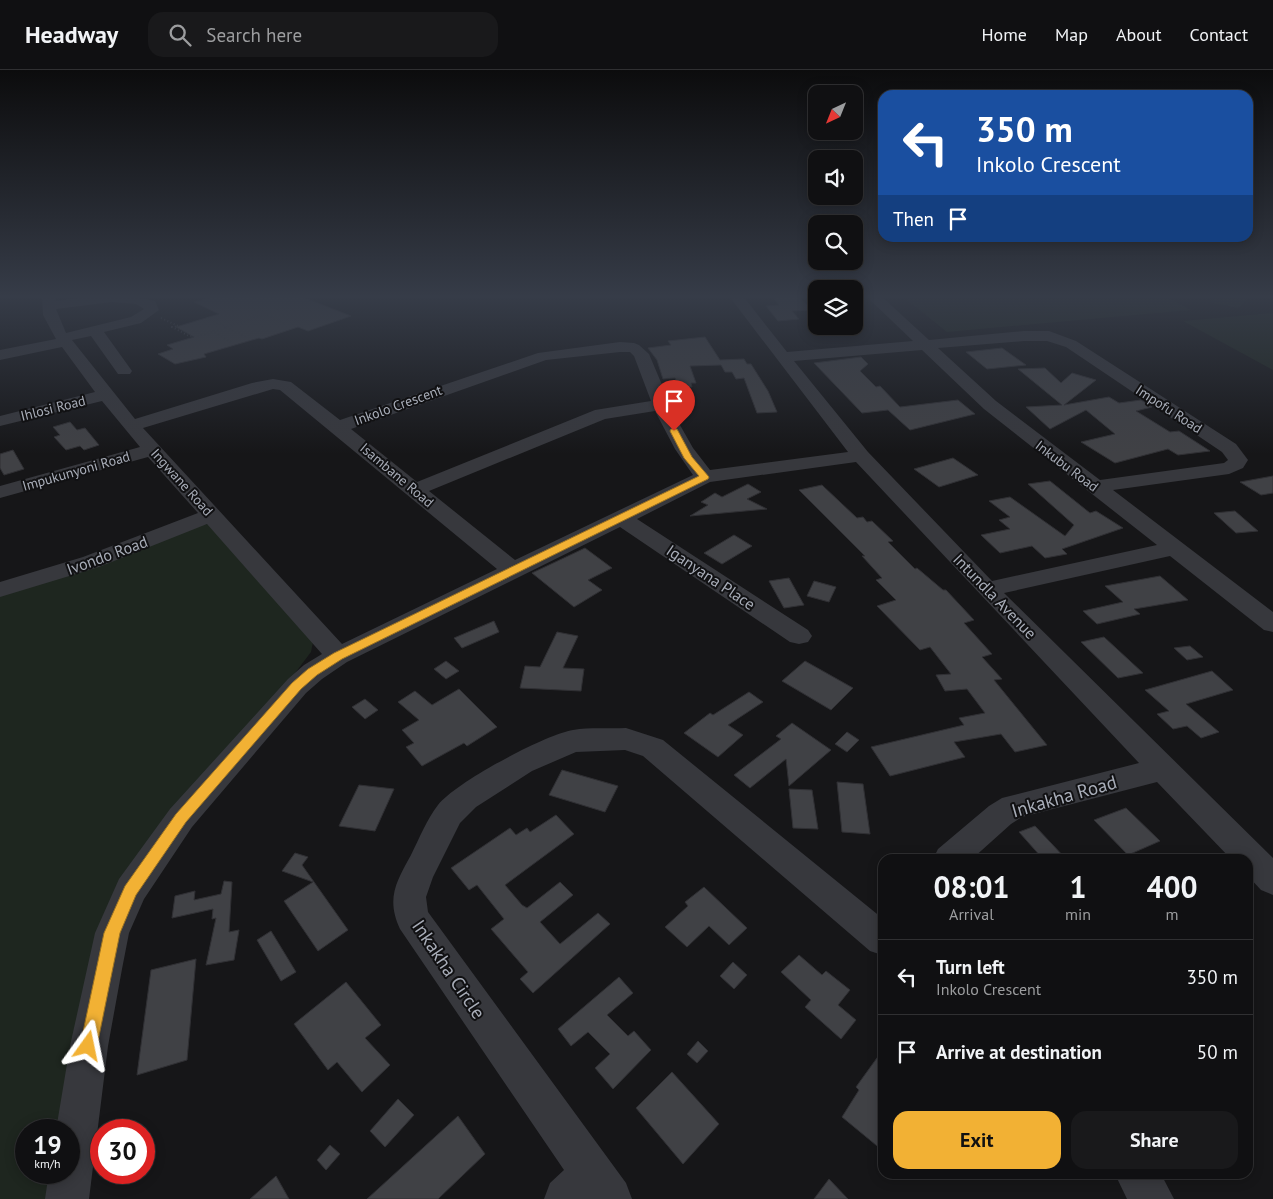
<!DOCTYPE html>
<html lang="en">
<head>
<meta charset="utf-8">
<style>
  body { margin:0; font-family:"PT Sans",sans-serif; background:#19191b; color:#f1f3f6; height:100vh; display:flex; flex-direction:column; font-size:19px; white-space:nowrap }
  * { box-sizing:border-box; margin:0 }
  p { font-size:16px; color:#9c9d9f }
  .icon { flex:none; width:28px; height:28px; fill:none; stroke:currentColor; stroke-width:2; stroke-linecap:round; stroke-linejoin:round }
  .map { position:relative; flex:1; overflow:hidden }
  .sheet { position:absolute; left:878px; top:784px; width:375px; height:325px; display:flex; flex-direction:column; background:#101012; border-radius:15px; box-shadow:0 2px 12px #0003,0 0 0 1px #303032 }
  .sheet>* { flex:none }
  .guide { position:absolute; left:878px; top:20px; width:375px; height:152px; border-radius:15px; box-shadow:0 2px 12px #0003,0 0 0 1px #303032; background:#1a4fa0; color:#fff; overflow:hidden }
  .needle { width:32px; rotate:223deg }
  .controls { position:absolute; left:808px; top:15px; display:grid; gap:10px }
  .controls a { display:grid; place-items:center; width:55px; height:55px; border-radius:10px; background:#101012; box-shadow:0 2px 12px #0003,0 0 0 1px #303032; font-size:25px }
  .speed { position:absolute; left:15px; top:1049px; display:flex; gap:10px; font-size:25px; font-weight:700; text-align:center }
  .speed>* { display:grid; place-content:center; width:65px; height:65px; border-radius:50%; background:#101012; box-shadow:0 2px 12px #0003,0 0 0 1px #303032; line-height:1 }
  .speed small { font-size:12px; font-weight:400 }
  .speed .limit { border:8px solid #d22; background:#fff; color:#111 }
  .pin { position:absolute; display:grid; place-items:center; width:42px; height:42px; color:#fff; margin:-51px -21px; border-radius:50% 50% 50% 0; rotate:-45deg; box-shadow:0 0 5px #0007 }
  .pin .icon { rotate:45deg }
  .me { position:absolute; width:55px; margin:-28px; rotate:12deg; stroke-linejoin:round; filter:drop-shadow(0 0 4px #0008) }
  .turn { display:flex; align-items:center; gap:18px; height:105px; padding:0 15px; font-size:22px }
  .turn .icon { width:65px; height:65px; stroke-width:2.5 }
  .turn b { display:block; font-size:35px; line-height:42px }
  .then { display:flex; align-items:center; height:48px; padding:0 15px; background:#0003; gap:10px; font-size:19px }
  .eta { display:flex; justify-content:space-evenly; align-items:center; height:85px; text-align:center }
  .eta b { font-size:30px; font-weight:700; line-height:35px }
  .primary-button { display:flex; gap:10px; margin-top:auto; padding:10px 15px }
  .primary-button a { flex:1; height:58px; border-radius:15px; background:#f2b134; color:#111; font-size:20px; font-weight:700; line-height:58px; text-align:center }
  .primary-button a+a { background:#19191b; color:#f1f3f6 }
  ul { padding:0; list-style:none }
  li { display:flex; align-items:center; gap:15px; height:75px; padding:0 15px; border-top:1px solid #303032 }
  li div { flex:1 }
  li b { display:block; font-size:19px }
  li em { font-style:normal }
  header { display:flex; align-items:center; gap:30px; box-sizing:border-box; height:70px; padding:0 25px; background:#101012; border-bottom:1px solid #303032 }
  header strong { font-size:24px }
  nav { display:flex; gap:28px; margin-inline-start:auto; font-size:18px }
  .search { width:350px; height:45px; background:#19191b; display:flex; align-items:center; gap:12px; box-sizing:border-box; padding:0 18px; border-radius:15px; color:#9c9d9f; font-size:19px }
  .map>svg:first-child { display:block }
</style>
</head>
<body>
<header>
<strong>Headway</strong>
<div class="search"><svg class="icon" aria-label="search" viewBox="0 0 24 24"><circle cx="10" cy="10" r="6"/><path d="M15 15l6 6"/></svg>Search here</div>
<nav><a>Home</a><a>Map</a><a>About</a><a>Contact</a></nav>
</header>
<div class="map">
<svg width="1273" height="1129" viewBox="0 0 1273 1129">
  <rect width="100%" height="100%" fill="#161618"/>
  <g fill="#1e261f">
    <polygon points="902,226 1165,226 1191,240 947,262"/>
    <polygon points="1216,226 1251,226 1238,238 1209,232"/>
    <polygon points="1273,243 1273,300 1183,251"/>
    <polygon points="210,454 313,572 311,582 289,611 178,745 80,979 69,1060 26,1060 26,1102 61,1103 47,1129 0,1129 0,523 192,455"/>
  </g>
  <g fill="#404145" stroke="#303034">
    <polygon points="216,226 300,226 351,246 308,261 298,257 262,269 259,268 204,284 206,287 175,294 158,284 173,279 167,275 194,267 176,257 219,244 194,232"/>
    <polygon points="772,226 798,226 812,240 792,241 799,249 778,251 766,236 779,235"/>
    <polygon points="705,267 720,290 744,289 747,294 751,294 768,321 777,342 757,343 744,308 736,309 732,302 725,302 721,295 690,296 696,313 691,313 692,317 678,317 675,308 663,309 657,290 648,278 671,275 668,271"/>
    <polygon points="1002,278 1026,295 987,299 966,282"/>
    <polygon points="861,287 868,294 860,301 876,317 880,316 900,337 958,330 975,344 910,360 888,340 862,343 814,293"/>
    <polygon points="1045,298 1061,313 1072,303 1096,310 1064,335 1109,327 1119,333 1141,330 1152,337 1136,341 1170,362 1179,361 1210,381 1178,385 1168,379 1115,393 1081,372 1115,364 1086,340 1050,359 1026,337 1062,335 1018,299"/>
    <polygon points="70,352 77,360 85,358 99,375 84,380 80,376 66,380 54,367 60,365 53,357"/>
    <polygon points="13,380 24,399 4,405 0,398 0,384"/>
    <polygon points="953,388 978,405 939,417 914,399"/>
    <polygon points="1273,406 1273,423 1261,425 1240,412"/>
    <polygon points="1050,411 1090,443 1096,441 1123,458 1062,479 1067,484 1045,488 1032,476 1000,483 981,465 1010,459 999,450 1010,447 989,431 1010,427 1065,466 1074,455 1028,414"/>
    <polygon points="748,414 761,422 747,429 767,439 690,446 708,435 701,432 715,423 722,427"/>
    <polygon points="822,415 857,448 863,447 867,452 872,451 893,471 888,472 915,499 917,498 943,520 946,520 974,550 964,553 992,584 982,587 1002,609 994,610 1047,675 1015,682 1001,664 954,672 965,687 890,706 871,677 964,655 959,648 985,643 967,619 945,621 936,605 951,604 930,577 920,580 877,536 896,530 876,510 882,508 862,486 865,486 799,420"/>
    <polygon points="1235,441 1258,461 1236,463 1214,443"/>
    <polygon points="734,465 752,476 722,494 704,483"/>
    <polygon points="585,478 612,498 588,510 602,520 574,537 532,503"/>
    <polygon points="1160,506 1188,530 1134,539 1140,544 1097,554 1083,541 1123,532 1105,516"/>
    <polygon points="789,508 804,535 784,538 769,511"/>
    <polygon points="814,511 836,517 829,532 807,526"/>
    <polygon points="494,551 499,562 462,578 454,568"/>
    <polygon points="557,562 578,566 563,598 584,599 581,621 520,618 525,596 540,597"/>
    <polygon points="1104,567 1143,603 1118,608 1081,572"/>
    <polygon points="1190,576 1203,587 1187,590 1174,578"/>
    <polygon points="446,591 459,601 446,609 434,599"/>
    <polygon points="805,591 853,618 831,640 782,611"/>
    <polygon points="1212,601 1233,620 1186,634 1219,662 1201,668 1187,656 1173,659 1157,644 1169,641 1145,620"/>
    <polygon points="459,619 497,657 467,676 464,673 422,696 406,677 414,673 402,660 419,650 398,632 415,621 432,635"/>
    <polygon points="749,622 763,632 728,655 743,665 718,687 684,663 710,643 713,645"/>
    <polygon points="365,629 378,640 365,649 352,637"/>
    <polygon points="792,653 831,680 789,716 786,689 750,718 734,705 781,669 776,666"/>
    <polygon points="847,662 859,670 847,682 835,674"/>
    <polygon points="562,700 618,716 605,742 549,725"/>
    <polygon points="837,712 863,714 870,764 842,762"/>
    <polygon points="359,715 394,719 375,761 339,756"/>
    <polygon points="789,719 812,720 818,759 793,758"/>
    <polygon points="1126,738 1160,771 1128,785 1094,750"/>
    <polygon points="556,745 574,764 505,815 522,835 527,838 560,812 573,825 540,852 560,874 598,843 610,854 533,923 520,909 528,902 491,859 504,849 477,815 469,820 451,798 510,758 516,765 527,758 530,762"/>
    <polygon points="1035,756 1066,789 1043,789 1019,762"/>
    <polygon points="295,783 308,787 302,795 348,860 318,881 284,831 313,812 282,801"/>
    <polygon points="224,811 232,812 229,862 239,860 234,890 206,895 216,848 212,849 213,839 172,848 175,826 195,821 194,830 221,824"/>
    <polygon points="704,817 747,858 729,875 709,856 687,877 665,857 688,836 685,832"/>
    <polygon points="271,861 296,902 281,911 257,870"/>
    <polygon points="799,885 822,905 826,901 850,920 838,935 856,950 841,969 805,937 811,930 781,902"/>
    <polygon points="196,889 187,990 137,1005 151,900"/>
    <polygon points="733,892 747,905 734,919 720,906"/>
    <polygon points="619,907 633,923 607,945 628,966 634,961 651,980 613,1019 595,998 610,984 588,962 571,976 558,959"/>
    <polygon points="346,912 381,955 365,968 390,995 362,1022 337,992 328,1000 294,954"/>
    <polygon points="698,971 708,981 697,993 687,984"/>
    <polygon points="882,981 882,1080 842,1047 859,1020 856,1017"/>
    <polygon points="672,1002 719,1054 683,1094 636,1038"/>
    <polygon points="398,1029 414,1045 385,1077 370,1061"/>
    <polygon points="458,1046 485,1084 438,1129 367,1129"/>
    <polygon points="330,1075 340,1084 326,1100 317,1090"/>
    <polygon points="276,1106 289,1129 250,1129"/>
    <polygon points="829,1109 848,1129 814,1129"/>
  </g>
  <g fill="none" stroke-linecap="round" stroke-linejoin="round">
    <g stroke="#3d3f44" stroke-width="2" stroke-dasharray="1 2.5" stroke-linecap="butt">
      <polyline points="245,235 285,254"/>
      <polyline points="161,248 178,256 172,257 189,266 199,266 279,240"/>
      <polyline points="207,248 246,267"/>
      <polyline points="212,261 231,272"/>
    </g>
    <g fill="#37383d" fill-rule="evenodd">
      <path d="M42,226H56V231C89,226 122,222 155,231L159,240L141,253L104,262L132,301L130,304H118L91,266L72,270L135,349L252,313L273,309L291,312L340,350L538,283L620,272L634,273L639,275L649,284L676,348L693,378L710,400L848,382L729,226H743L787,282L913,271L866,226H881L929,270L1024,261H1049L1076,271L1236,374L1248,390L1243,398L1229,404L1113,420L1273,542V562L1264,560L1170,486L1004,523L1273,788V825L1261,820L1248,806V789H1231L1157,712L1022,747L1011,754L972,789H933L938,779L989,736L1002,728L1139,693L856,392L710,412L637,449L808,560L812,566L808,572L799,574L790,572L620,457L347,592L322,609L306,623L192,757L144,829L129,863L122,899L108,976L89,1129H45L49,1102H69V1060H56L70,976L95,863L119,809L170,739L288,609L304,595L322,584L207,454L99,497L0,527V512L83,487L198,443L148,387L0,428V416L140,377L102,331L0,356V346L95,322L62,277L0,290V280L56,269L43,245ZM112,232L136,234L144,239L131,247L66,263L56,239ZM1024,271H1047L1066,277L1222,382L1228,390L1224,393L1100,410L996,331L938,278ZM922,280L984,339L1157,475L992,511L868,382L794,291ZM620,282H630L634,286L651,331L595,340L417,412L351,359L546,290ZM273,319L280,320L497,499L342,574L143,358ZM655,341L675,379L693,405L515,490L429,421L605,349Z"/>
      <path d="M626,658L663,670L882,848V885L870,881L643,686L625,680L576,682L532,701L476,737L460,753L433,807L426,827L428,842L626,1113L632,1129H544L550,1113L564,1100L400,859C386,829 396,812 411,785C419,769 427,749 438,735C456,712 544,665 573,660C590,657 609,659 626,658Z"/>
      <polygon points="1115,1104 1161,1104 1174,1129 1127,1129"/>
    </g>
  </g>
  <linearGradient id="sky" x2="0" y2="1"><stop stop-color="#0c0c0d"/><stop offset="0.59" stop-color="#363c48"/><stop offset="1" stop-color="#363c48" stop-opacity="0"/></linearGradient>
  <rect width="1273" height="384" fill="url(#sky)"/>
  <polygon fill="#f2b134" stroke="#9d7322" points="671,359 677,359 692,387 709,407 708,409 342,589 317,605 301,619 186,752 136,825 120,863 97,976 95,982 88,985 82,982 80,976 104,863 125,816 176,744 292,613 308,599 334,583 699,406 684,388 670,361"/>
  <g text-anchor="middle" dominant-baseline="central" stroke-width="4" stroke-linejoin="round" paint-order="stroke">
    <g font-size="14" fill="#a8adb8" stroke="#111113">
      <text transform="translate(398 335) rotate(-20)">Inkolo Crescent</text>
      <text transform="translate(53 338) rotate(-14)">Ihlosi Road</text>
      <text transform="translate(1169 339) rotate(33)">Impofu Road</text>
      <text transform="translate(1067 396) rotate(37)">Inkubu Road</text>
      <text transform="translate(76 401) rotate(-16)">Impukunyoni Road</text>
      <text transform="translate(397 405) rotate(40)">Isambane Road</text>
      <text transform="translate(182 412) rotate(48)">Ingwane Road</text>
    </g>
    <g font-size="16" fill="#a8adb8" stroke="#111113">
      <text transform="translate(107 485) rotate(-20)">Ivondo Road</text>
      <text transform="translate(711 507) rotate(34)">Iganyana Place</text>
      <text transform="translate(995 526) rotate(46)">Intundla Avenue</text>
    </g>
    <g font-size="19" fill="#a8adb8" stroke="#111113">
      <text transform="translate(1064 726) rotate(-16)">Inkakha Road</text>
      <text transform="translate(449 899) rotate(56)">Inkakha Circle</text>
    </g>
  </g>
</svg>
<div class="controls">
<a><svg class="needle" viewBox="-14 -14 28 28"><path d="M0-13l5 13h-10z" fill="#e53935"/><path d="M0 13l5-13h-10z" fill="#9c9d9f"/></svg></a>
<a><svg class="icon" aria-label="sound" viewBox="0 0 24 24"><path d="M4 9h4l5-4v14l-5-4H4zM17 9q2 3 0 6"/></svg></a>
<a><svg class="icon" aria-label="search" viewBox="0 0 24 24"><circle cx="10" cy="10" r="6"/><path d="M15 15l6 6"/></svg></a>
<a><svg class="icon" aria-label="layers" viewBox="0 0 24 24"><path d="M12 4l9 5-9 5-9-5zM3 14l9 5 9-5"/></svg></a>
</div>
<div class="speed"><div>19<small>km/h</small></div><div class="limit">30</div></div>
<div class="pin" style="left:674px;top:361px;background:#d93025"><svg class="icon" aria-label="arrive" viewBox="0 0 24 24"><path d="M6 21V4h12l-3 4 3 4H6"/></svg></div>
<svg class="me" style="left:88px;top:976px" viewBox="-20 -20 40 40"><path d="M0-17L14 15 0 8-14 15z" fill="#f2b134" stroke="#fff" stroke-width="4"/></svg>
<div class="guide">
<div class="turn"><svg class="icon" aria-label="left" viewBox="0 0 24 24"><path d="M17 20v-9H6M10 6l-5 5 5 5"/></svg><div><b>350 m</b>Inkolo Crescent</div></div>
<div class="then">Then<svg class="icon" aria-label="arrive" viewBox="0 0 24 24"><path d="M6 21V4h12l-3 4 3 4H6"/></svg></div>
</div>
<section class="sheet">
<div class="eta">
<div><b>08:01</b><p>Arrival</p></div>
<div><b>1</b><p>min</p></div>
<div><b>400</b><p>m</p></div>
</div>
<ul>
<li><svg class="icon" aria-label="left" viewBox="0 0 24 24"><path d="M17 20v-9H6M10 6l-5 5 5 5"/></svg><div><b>Turn left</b><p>Inkolo Crescent</p></div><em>350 m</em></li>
<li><svg class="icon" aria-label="arrive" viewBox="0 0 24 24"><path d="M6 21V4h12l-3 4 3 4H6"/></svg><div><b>Arrive at destination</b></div><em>50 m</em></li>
</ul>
<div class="primary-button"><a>Exit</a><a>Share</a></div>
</section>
</div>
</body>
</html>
